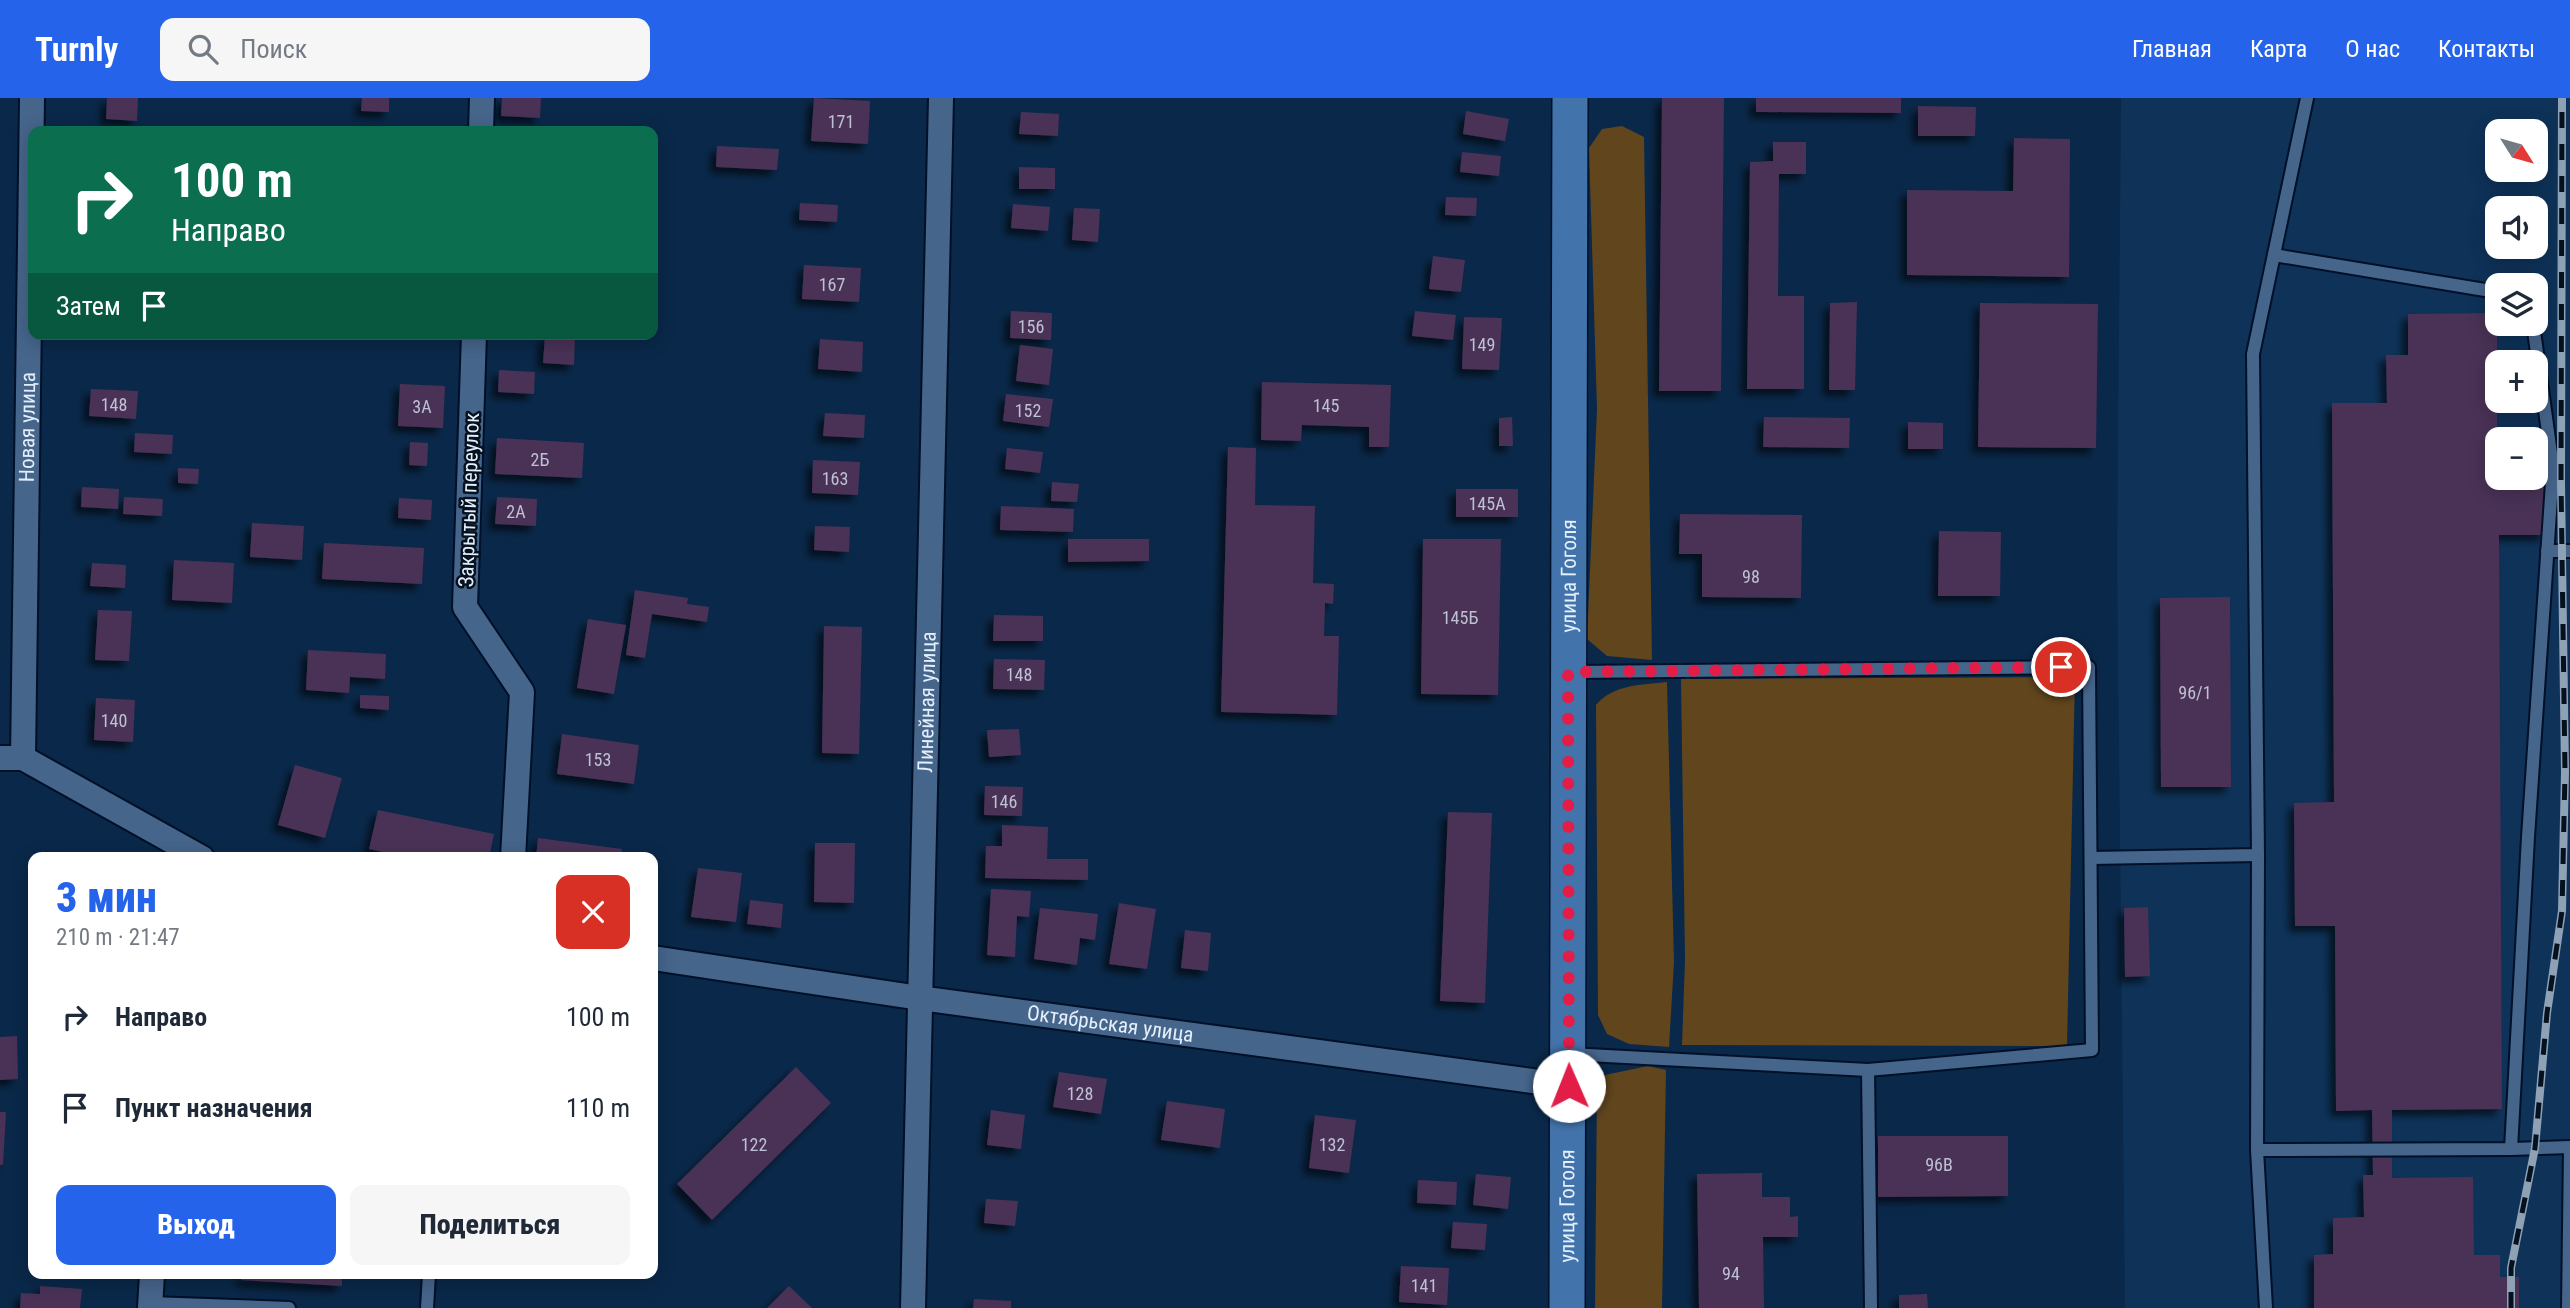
<!DOCTYPE html>
<html lang="ru">
<head>
<meta charset="utf-8">
<style>
  body { margin:0; font-family:"Roboto Condensed",sans-serif; background:#f6f6f7; color:#1f2937; height:100vh; display:flex; flex-direction:column; font-size:26px; white-space:nowrap }
  * { box-sizing:border-box; margin:0 }
  p { font-size:23px; color:#747a83 }
  .icon { flex:none; width:38px; height:38px; fill:none; stroke:currentColor; stroke-width:2; stroke-linecap:round; stroke-linejoin:round }
  .map { position:relative; flex:1; overflow:hidden }
  .panel { position:absolute; left:28px; top:754px; width:630px; height:427px; display:flex; flex-direction:column; background:#fff; border-radius:14px; box-shadow:0 4px 18px #0003 }
  .panel>* { flex:none }
  .banner { position:absolute; left:28px; top:28px; width:630px; height:214px; border-radius:14px; box-shadow:0 4px 18px #0003; background:#0b6e4f; color:#fff; overflow:hidden }
  .needle { width:46px; rotate:127deg }
  .fabs { position:absolute; left:2485px; top:21px; display:grid; gap:14px }
  .fabs a { display:grid; place-items:center; width:63px; height:63px; border-radius:14px; background:#fff; box-shadow:0 4px 18px #0003; font-size:35px }
  .pin { position:absolute; display:grid; place-items:center; width:60px; height:60px; color:#fff; margin:-30px; border:4px solid #fff; border-radius:50%; box-shadow:0 2px 7px #0007 }
  .me { position:absolute; width:77px; margin:-38px; rotate:359deg; stroke-linejoin:round; filter:drop-shadow(0 0 5px #0008) }
  .turn { display:flex; align-items:center; gap:24px; height:147px; padding:0 28px; font-size:32px }
  .turn .icon { width:91px; height:91px; stroke-width:2.5 }
  .turn b { display:block; font-size:49px; line-height:60px }
  .then { display:flex; align-items:center; height:66px; padding:0 28px; background:#0003; gap:14px; font-size:26px }
  .round { display:grid; place-items:center; flex:none; width:74px; height:74px; border-radius:14px; background:#f6f6f7 }
  .summary { display:flex; align-items:center; justify-content:space-between; height:119px; padding:0 28px }
  h1 { font-size:42px; font-weight:800; line-height:52px; color:#2563eb }
  .cta { display:flex; gap:14px; margin-top:auto; padding:14px 28px }
  .cta a { flex:1; height:80px; border-radius:14px; background:#2563eb; color:#fff; font-size:28px; font-weight:800; line-height:80px; text-align:center }
  .cta a+a { background:#f6f6f7; color:#1f2937 }
  ul { padding:0; list-style:none }
  li { display:flex; align-items:center; gap:21px; height:91px; padding:0 28px }
  li div { flex:1 }
  li b { display:block; font-size:26px }
  li em { font-style:normal }
  header { display:flex; align-items:center; gap:42px; box-sizing:border-box; height:98px; padding:0 35px; background:#2563eb; color:#fff }
  header strong { font-size:33px }
  nav { display:flex; gap:38px; margin-inline-start:auto; font-size:24px }
  .search { width:490px; height:63px; background:#f6f6f7; display:flex; align-items:center; gap:18px; box-sizing:border-box; padding:0 24px; border-radius:14px; color:#747a83; font-size:26px }
  .map>svg:first-child { display:block }
</style>
</head>
<body>
<header>
<strong>Turnly</strong>
<div class="search"><svg class="icon" aria-label="search" viewBox="0 0 24 24"><circle cx="10" cy="10" r="6"/><path d="M15 15l6 6"/></svg>Поиск</div>
<nav><a>Главная</a><a>Карта</a><a>О нас</a><a>Контакты</a></nav>
</header>
<div class="map">
<svg width="2570" height="1210" viewBox="0 0 2570 1210">
  <defs>
    <filter id="shadow"><feDropShadow dx="-6" dy="6" stdDeviation="3.5" flood-color="#0009"/></filter>
  </defs>
  <rect width="100%" height="100%" fill="#0a2849"/>
  <path fill="#0e3258" fill-rule="evenodd" d="M2121,0H2570V1210H2125L2117,462ZM2497,33H2536V72H2497ZM2497,110H2536V149H2497ZM2497,187H2536V226H2497ZM2497,264H2536V303H2497ZM2497,341H2536V380H2497Z"/>
  <g fill="#60451d">
    <polygon points="1622,28 1644,39 1652,562 1607,558 1587,541 1597,311 1589,50 1602,31"/>
    <polygon points="2075,579 2067,948 1682,947 1685,861 1681,581"/>
    <path d="M1667,584L1674,864L1669,949L1629,946L1607,936L1598,917L1596,607C1614,586 1641,587 1667,584Z"/>
    <polygon points="1648,968 1666,972 1662,1210 1595,1210 1597,988 1605,977"/>
  </g>
  <g fill="#4a3157" filter="url(#shadow)">
    <polygon points="107,0 138,0 137,23 106,21"/>
    <polygon points="362,0 389,0 389,14 361,13"/>
    <polygon points="502,0 541,0 540,20 501,18"/>
    <polygon points="814,0 870,3 868,46 811,43"/>
    <polygon points="1662,0 1724,0 1721,293 1659,293"/>
    <polygon points="1756,0 1901,0 1901,15 1756,14"/>
    <polygon points="1918,8 1976,9 1975,38 1918,38"/>
    <polygon points="1466,13 1509,21 1505,43 1463,36"/>
    <polygon points="1021,14 1059,16 1058,38 1019,36"/>
    <polygon points="2014,40 2070,41 2069,179 1907,177 1907,92 2013,93"/>
    <polygon points="1773,44 1806,44 1806,76 1779,76 1778,198 1804,198 1804,291 1747,291 1750,64 1773,63"/>
    <polygon points="717,48 779,51 777,72 716,69"/>
    <polygon points="1462,54 1501,58 1499,78 1460,74"/>
    <polygon points="1019,69 1055,70 1055,91 1019,91"/>
    <polygon points="1446,99 1477,100 1476,118 1445,117"/>
    <polygon points="800,105 838,107 837,124 799,122"/>
    <polygon points="1013,106 1050,109 1048,133 1011,130"/>
    <polygon points="1074,110 1100,111 1098,144 1072,142"/>
    <polygon points="1433,158 1465,162 1461,194 1429,191"/>
    <polygon points="804,167 861,170 859,204 802,201"/>
    <polygon points="1857,204 1855,292 1829,292 1830,205"/>
    <polygon points="1980,205 2098,206 2096,350 1978,349"/>
    <polygon points="1011,213 1052,215 1051,242 1010,240"/>
    <polygon points="1415,213 1456,217 1453,242 1412,238"/>
    <polygon points="2497,215 2497,380 2536,380 2536,373 2545,373 2546,437 2499,437 2502,1011 2392,1012 2392,1080 2473,1079 2474,1157 2500,1157 2500,1179 2519,1179 2519,1210 2314,1210 2314,1157 2333,1156 2333,1120 2364,1119 2363,1077 2373,1077 2372,1012 2336,1013 2335,828 2295,828 2294,705 2334,704 2332,305 2387,305 2386,257 2408,257 2408,216"/>
    <polygon points="1464,219 1502,220 1499,272 1462,271"/>
    <polygon points="545,237 575,238 574,267 543,265"/>
    <polygon points="820,241 863,244 862,274 818,271"/>
    <polygon points="1020,247 1053,251 1049,287 1016,283"/>
    <polygon points="499,272 535,274 534,296 498,294"/>
    <polygon points="1262,284 1391,287 1389,349 1369,349 1369,329 1302,327 1301,343 1261,342"/>
    <polygon points="400,286 445,288 443,330 398,328"/>
    <polygon points="91,291 138,293 136,321 89,318"/>
    <polygon points="1006,296 1053,301 1049,329 1003,323"/>
    <polygon points="825,315 865,317 864,340 823,338"/>
    <polygon points="1512,319 1513,348 1499,348 1499,320"/>
    <polygon points="1764,319 1850,320 1849,350 1763,349"/>
    <polygon points="1908,324 1943,325 1943,351 1908,351"/>
    <polygon points="135,335 173,337 172,356 134,354"/>
    <polygon points="497,340 584,345 582,380 495,376"/>
    <polygon points="410,344 428,345 427,368 409,367"/>
    <polygon points="1228,349 1256,350 1255,407 1315,408 1313,485 1334,486 1333,506 1325,505 1324,538 1339,538 1337,617 1221,614"/>
    <polygon points="1007,350 1043,354 1040,375 1005,371"/>
    <polygon points="813,362 860,364 858,397 812,395"/>
    <polygon points="178,370 199,371 198,386 178,385"/>
    <polygon points="1052,384 1079,386 1077,404 1051,403"/>
    <polygon points="82,389 119,391 118,411 81,409"/>
    <rect x="1456" y="391" width="62" height="28"/>
    <polygon points="124,399 163,401 162,418 123,416"/>
    <polygon points="497,399 537,401 536,428 495,426"/>
    <polygon points="399,400 432,402 431,422 398,420"/>
    <polygon points="1001,408 1074,411 1073,434 1000,432"/>
    <polygon points="1680,416 1802,417 1801,500 1702,499 1702,456 1679,456"/>
    <polygon points="252,425 304,428 302,462 250,459"/>
    <polygon points="815,428 850,429 849,454 814,452"/>
    <polygon points="1939,433 2001,434 2000,498 1938,498"/>
    <polygon points="1068,441 1149,441 1149,463 1068,464"/>
    <polygon points="1423,441 1501,441 1498,597 1421,596"/>
    <polygon points="324,445 424,450 422,486 322,481"/>
    <polygon points="174,462 234,465 232,505 172,502"/>
    <polygon points="92,465 126,467 125,490 90,488"/>
    <polygon points="635,492 688,500 687,506 709,509 707,524 652,516 645,560 626,557"/>
    <polygon points="2230,499 2231,689 2161,689 2160,500"/>
    <polygon points="98,512 132,513 129,563 95,562"/>
    <polygon points="994,517 1043,518 1043,543 993,543"/>
    <polygon points="588,521 626,527 614,596 577,590"/>
    <polygon points="824,528 862,529 859,656 822,655"/>
    <polygon points="308,552 386,556 385,581 350,579 349,595 306,592"/>
    <polygon points="994,561 1045,562 1044,592 993,591"/>
    <polygon points="360,597 389,598 389,612 360,610"/>
    <polygon points="96,600 135,602 133,644 94,642"/>
    <polygon points="1019,631 1021,657 989,659 987,632"/>
    <polygon points="562,636 639,647 634,686 557,676"/>
    <polygon points="295,667 342,680 325,740 278,727"/>
    <polygon points="985,688 1023,689 1022,718 984,717"/>
    <polygon points="378,712 494,736 489,760 410,760 369,751"/>
    <polygon points="1448,714 1492,715 1485,905 1440,903"/>
    <polygon points="1002,727 1048,729 1047,761 1088,761 1088,782 985,780 986,748 1002,748"/>
    <polygon points="538,740 622,751 621,760 536,760"/>
    <polygon points="815,745 855,745 854,805 814,804"/>
    <polygon points="55,754 107,756 107,760 55,760"/>
    <polygon points="698,770 742,775 736,824 691,819"/>
    <polygon points="991,791 1031,793 1029,819 1017,818 1015,859 987,857"/>
    <polygon points="750,802 783,806 781,830 747,826"/>
    <polygon points="1119,805 1156,811 1147,871 1109,866"/>
    <polygon points="2148,809 2150,878 2125,879 2124,810"/>
    <polygon points="1040,810 1098,816 1095,842 1080,840 1077,867 1034,861"/>
    <polygon points="1185,832 1211,835 1208,873 1181,870"/>
    <polygon points="17,938 18,981 0,982 0,939"/>
    <polygon points="796,969 831,1005 712,1122 677,1086"/>
    <polygon points="1059,974 1107,981 1101,1016 1053,1009"/>
    <polygon points="1167,1003 1225,1011 1220,1050 1161,1042"/>
    <polygon points="991,1012 1025,1017 1021,1051 987,1047"/>
    <polygon points="0,1014 6,1014 3,1067 0,1067"/>
    <polygon points="1315,1017 1356,1022 1349,1075 1309,1070"/>
    <polygon points="1878,1038 2008,1038 2008,1098 1878,1099"/>
    <polygon points="1762,1075 1762,1099 1790,1099 1790,1119 1798,1118 1798,1139 1763,1139 1764,1210 1699,1210 1697,1076"/>
    <polygon points="1476,1076 1511,1079 1508,1111 1473,1107"/>
    <polygon points="1418,1082 1457,1084 1456,1107 1417,1105"/>
    <polygon points="986,1101 1018,1103 1015,1128 984,1125"/>
    <polygon points="1453,1124 1487,1126 1485,1152 1451,1150"/>
    <polygon points="1401,1168 1449,1170 1447,1207 1399,1204"/>
    <polygon points="241,1176 342,1176 342,1188 241,1182"/>
    <polygon points="40,1188 82,1191 80,1210 20,1210 21,1195 40,1196"/>
    <polygon points="789,1188 812,1210 767,1210"/>
    <polygon points="1927,1196 1928,1210 1899,1210 1899,1197"/>
    <polygon points="974,1201 1011,1203 1011,1210 973,1210"/>
  </g>
  <g fill="none" stroke-linecap="round" stroke-linejoin="round">
    <defs>
      <g id="lane">
        <polyline points="2274,157 2497,194"/>
        <polyline points="2547,453 2570,453"/>
        <polyline points="1572,574 2089,569 2092,952 1868,972"/>
        <polyline points="2258,757 2257,1052 2266,1210"/>
        <polyline points="2091,760 2258,757 2253,256 2307,0"/>
        <polyline points="1569,956 1868,972 1871,1210"/>
        <polyline points="2511,1051 2528,739 2553,370 2533,226"/>
        <polyline points="2257,1052 2511,1051 2570,1049"/>
        <polyline points="151,1205 289,1210"/>
        <polyline points="427,1210 429,1176"/>
        <polyline points="2568,1210 2570,1051"/>
      </g>
      <g id="street">
        <polyline points="481,33 482,0"/>
        <polyline points="474,236 465,509 522,594 513,760"/>
        <polyline points="0,660 23,660 202,760"/>
        <path id="s1" d="M23,660L32,0"/>
        <path id="s2" d="M653,860L920,900L1569,988"/>
        <polyline points="150,1210 152,1176"/>
        <path id="s3" d="M913,1210L941,0"/>
      </g>
      <g id="secondary">
        <path id="s4" d="M1567,1210L1570,0"/>
      </g>
    </defs>
    <use href="#lane" stroke="#001028" stroke-width="16"/>
    <use href="#street" stroke="#001028" stroke-width="28"/>
    <use href="#secondary" stroke="#001028" stroke-width="38"/>
    <use href="#lane" stroke="#46658b" stroke-width="12"/>
    <use href="#street" stroke="#46658b" stroke-width="24"/>
    <use href="#secondary" stroke="#4273ab" stroke-width="35"/>
    <defs>
      <polyline id="rail" points="2511,1210 2511,1170 2535,1050 2547,915 2562,813 2565,674 2561,384 2562,0"/>
    </defs>
    <use href="#rail" stroke="#8ea1b5" stroke-width="8"/>
    <use href="#rail" stroke="#05111f" stroke-width="5" stroke-dasharray="16" stroke-linecap="butt"/>
  </g>
  <g fill="none" stroke-linecap="round" stroke-linejoin="round">
    <polyline stroke="#e11d48" stroke-width="12" stroke-dasharray="0 21.6" points="1569,988 1568,574 2061,569"/>
  </g>
  <g text-anchor="middle" dominant-baseline="central" stroke-width="5" stroke-linejoin="round" paint-order="stroke">
    <g font-size="18" fill="#bec0d3">
      <text x="841" y="23">171</text>
      <text x="832" y="186">167</text>
      <text x="1031" y="228">156</text>
      <text x="1482" y="246">149</text>
      <text x="114" y="306">148</text>
      <text x="1326" y="307">145</text>
      <text x="422" y="308">3А</text>
      <text x="1028" y="312">152</text>
      <text x="540" y="361">2Б</text>
      <text x="835" y="380">163</text>
      <text x="1487" y="405">145А</text>
      <text x="516" y="413">2А</text>
      <text x="1751" y="478">98</text>
      <text x="1460" y="519">145Б</text>
      <text x="1019" y="576">148</text>
      <text x="2195" y="594">96/1</text>
      <text x="114" y="622">140</text>
      <text x="598" y="661">153</text>
      <text x="1004" y="703">146</text>
      <text x="1080" y="995">128</text>
      <text x="754" y="1046">122</text>
      <text x="1332" y="1046">132</text>
      <text x="1939" y="1066">96В</text>
      <text x="1731" y="1175">94</text>
      <text x="1424" y="1187">141</text>
    </g>
    <g font-size="21" fill="#e4effc" stroke="#05111f">
      <text stroke="none"><textPath href="#s1" startOffset="331">Новая улица</textPath></text>
      <text transform="translate(469 402) rotate(-88)">Закрытый переулок</text>
      <text stroke="none"><textPath href="#s4" startOffset="732">улица Гоголя</textPath></text>
      <text stroke="none"><textPath href="#s3" startOffset="606">Линейная улица</textPath></text>
      <text stroke="none"><textPath href="#s2" startOffset="462">Октябрьская улица</textPath></text>
      <text stroke="none"><textPath href="#s4" startOffset="102">улица Гоголя</textPath></text>
    </g>
  </g>
</svg>
<div class="fabs">
<a><svg class="needle" viewBox="-14 -14 28 28"><path d="M0-13l5 13h-10z" fill="#e53935"/><path d="M0 13l5-13h-10z" fill="#747a83"/></svg></a>
<a><svg class="icon" aria-label="sound" viewBox="0 0 24 24"><path d="M4 9h4l5-4v14l-5-4H4zM17 9q2 3 0 6"/></svg></a>
<a><svg class="icon" aria-label="layers" viewBox="0 0 24 24"><path d="M12 4l9 5-9 5-9-5zM3 14l9 5 9-5"/></svg></a>
<a>+</a>
<a>−</a>
</div>
<div class="pin" style="left:2061px;top:569px;background:#d93025"><svg class="icon" aria-label="arrive" viewBox="0 0 24 24"><path d="M6 21V4h12l-3 4 3 4H6"/></svg></div>
<svg class="me" style="left:1569px;top:988px" viewBox="-20 -20 40 40"><circle r="19" fill="#fff"/><path d="M0-13L10 11 0 6-10 11z" fill="#e11d48"/></svg>
<div class="banner">
<div class="turn"><svg class="icon" aria-label="right" viewBox="0 0 24 24"><path d="M7 20v-9h11M14 6l5 5-5 5"/></svg><div><b>100 m</b>Направо</div></div>
<div class="then">Затем<svg class="icon" aria-label="arrive" viewBox="0 0 24 24"><path d="M6 21V4h12l-3 4 3 4H6"/></svg></div>
</div>
<section class="panel">
<div class="summary"><div><h1>3 мин</h1><p>210 m · 21:47</p></div><a class="round" style="background:#d93025;color:#fff"><svg class="icon" aria-label="close" viewBox="0 0 24 24"><path d="M6 6l12 12M18 6L6 18"/></svg></a></div>
<ul>
<li><svg class="icon" aria-label="right" viewBox="0 0 24 24"><path d="M7 20v-9h11M14 6l5 5-5 5"/></svg><div><b>Направо</b></div><em>100 m</em></li>
<li><svg class="icon" aria-label="arrive" viewBox="0 0 24 24"><path d="M6 21V4h12l-3 4 3 4H6"/></svg><div><b>Пункт назначения</b></div><em>110 m</em></li>
</ul>
<div class="cta"><a>Выход</a><a>Поделиться</a></div>
</section>
</div>
</body>
</html>
